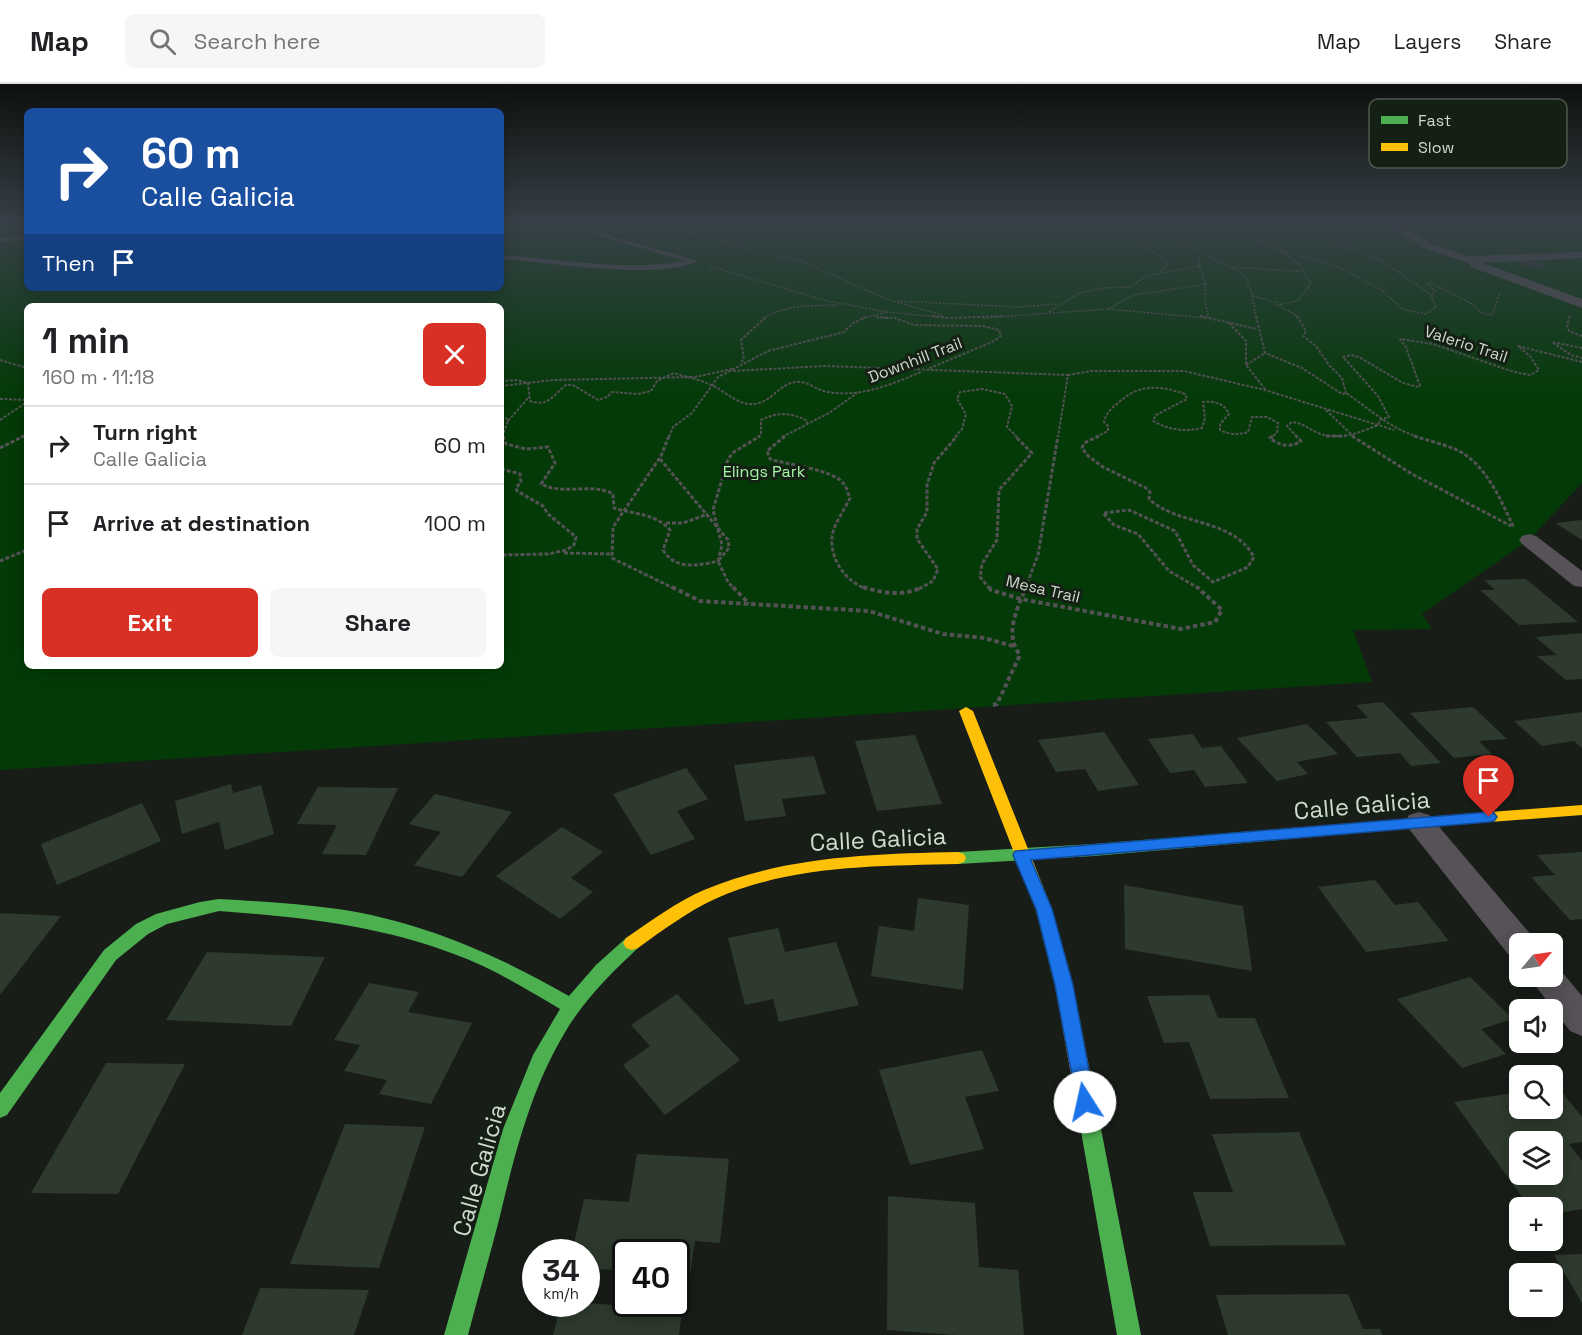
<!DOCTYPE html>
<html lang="en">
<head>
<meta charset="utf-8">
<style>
  body { margin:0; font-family:"Space Grotesk",sans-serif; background:#f6f6f6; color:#202124; height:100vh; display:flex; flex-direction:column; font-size:22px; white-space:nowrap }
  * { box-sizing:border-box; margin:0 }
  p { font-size:20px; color:#757577 }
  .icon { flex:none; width:33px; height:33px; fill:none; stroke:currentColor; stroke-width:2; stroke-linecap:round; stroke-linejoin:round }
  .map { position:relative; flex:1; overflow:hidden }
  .sheet { position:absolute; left:24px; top:219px; width:480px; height:366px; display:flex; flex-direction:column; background:#fff; border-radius:9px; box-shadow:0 3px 15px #0003 }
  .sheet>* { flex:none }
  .top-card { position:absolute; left:24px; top:24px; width:480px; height:183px; border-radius:9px; box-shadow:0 3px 15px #0003; background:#1a4fa0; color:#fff; overflow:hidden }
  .needle { width:39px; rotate:61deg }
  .buttons { position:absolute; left:1509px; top:849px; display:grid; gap:12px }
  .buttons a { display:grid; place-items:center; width:54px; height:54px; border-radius:9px; background:#fff; box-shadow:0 3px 15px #0003; font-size:30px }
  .speed { position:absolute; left:522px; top:1155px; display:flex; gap:12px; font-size:30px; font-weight:700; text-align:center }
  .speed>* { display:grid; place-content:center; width:78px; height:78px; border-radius:50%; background:#fff; box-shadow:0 3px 15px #0003; line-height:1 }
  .speed small { font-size:15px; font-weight:400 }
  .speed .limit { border:3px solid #111; border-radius:9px; background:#fff; color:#111 }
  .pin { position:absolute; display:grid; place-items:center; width:51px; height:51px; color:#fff; margin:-62px -26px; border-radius:50% 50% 50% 0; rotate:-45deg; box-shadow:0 0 6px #0007 }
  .pin .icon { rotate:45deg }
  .me { position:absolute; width:66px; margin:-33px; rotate:350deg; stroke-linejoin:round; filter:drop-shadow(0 0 4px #0008) }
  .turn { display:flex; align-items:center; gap:21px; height:126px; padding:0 18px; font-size:27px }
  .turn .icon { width:78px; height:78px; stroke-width:2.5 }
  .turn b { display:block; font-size:42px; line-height:51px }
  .then { display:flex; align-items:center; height:57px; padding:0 18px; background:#0003; gap:12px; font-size:22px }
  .round { display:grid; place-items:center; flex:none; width:63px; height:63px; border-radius:9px; background:#f6f6f6 }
  .headline { display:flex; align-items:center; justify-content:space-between; height:102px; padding:0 18px }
  h1 { font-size:36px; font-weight:600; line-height:45px }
  .cta { display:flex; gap:12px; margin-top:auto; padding:12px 18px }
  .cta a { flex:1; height:69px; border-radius:9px; background:#d93025; color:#fff; font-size:24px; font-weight:600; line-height:69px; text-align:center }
  .cta a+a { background:#f6f6f6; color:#202124 }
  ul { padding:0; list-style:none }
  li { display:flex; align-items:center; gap:18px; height:78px; padding:0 18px; border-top:2px solid #e0e0e0 }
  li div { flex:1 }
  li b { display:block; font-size:22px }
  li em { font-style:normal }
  header { display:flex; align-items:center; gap:36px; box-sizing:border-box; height:84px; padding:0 30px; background:#fff; border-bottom:2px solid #e0e0e0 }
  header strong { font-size:28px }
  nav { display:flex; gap:33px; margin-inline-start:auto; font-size:21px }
  .search { width:420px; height:54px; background:#f6f6f6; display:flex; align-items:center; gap:15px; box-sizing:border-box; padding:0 21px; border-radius:9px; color:#757577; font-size:22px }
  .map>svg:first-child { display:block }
</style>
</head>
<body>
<header>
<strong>Map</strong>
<div class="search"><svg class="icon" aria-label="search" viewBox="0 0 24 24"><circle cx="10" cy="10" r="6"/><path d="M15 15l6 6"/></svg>Search here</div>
<nav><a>Map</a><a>Layers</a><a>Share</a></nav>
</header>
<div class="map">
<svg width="1582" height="1251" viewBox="0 0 1582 1251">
  <rect width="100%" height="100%" fill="#181d18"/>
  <path fill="#033a07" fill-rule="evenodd" d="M0,139H27V204H501V139H1582V399L1529,456L1422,530L1432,545L1353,546L1372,598L0,686ZM27,222H501V582H27Z"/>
  <g fill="#2e3a2e" fill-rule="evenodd">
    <polygon points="1523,176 1544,179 1542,184 1521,182"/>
    <polygon points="1582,436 1582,456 1555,439"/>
    <polygon points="1526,495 1578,538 1519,541 1480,506 1495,506 1484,496"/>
    <polygon points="1582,549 1582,595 1566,596 1537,572 1557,571 1535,553"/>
    <polygon points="1383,618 1441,679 1411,682 1400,669 1357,673 1326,638 1368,634 1356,621"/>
    <polygon points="1473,623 1507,655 1479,657 1492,670 1454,674 1410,629"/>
    <polygon points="1582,628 1582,664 1574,657 1542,662 1514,637"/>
    <polygon points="1307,640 1338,670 1297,678 1308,690 1277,697 1237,654"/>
    <polygon points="1104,648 1139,701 1098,707 1085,685 1056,688 1038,656"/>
    <polygon points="1193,650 1202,664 1221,662 1248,699 1205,703 1194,686 1170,689 1148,655"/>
    <polygon points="915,651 942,720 877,727 855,657"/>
    <polygon points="814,672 826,710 782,715 786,732 745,737 734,681"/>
    <polygon points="686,684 708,715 677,727 695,755 651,771 613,710"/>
    <polygon points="231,700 233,709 261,701 274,750 225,766 219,738 182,750 175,717"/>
    <polygon points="318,703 398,704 366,771 322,770 337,741 297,740"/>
    <polygon points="435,710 512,728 462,793 414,781 441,748 409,740"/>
    <polygon points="142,719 161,757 57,801 41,760"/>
    <polygon points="562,743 603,768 571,794 593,808 560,835 496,792"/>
    <polygon points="1582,768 1582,835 1570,836 1531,793 1555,791 1537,771"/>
    <polygon points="1375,796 1395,821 1418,818 1449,857 1366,868 1318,803"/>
    <polygon points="1124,801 1243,822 1252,887 1125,865"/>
    <polygon points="918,814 969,821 963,906 871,892 879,842 914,847"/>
    <polygon points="0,829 61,832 0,911"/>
    <polygon points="778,844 785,868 836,858 859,921 779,938 773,915 745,921 728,854"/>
    <polygon points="207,868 325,873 291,942 166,936"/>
    <polygon points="1470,893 1513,935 1481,945 1506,970 1462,984 1397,915"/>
    <polygon points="369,899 419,908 408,928 472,939 431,1020 379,1010 387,996 344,987 360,961 334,956"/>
    <polygon points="677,910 740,976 665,1031 623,981 650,962 631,941"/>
    <polygon points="1209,911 1218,934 1255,934 1289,1014 1210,1015 1189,958 1164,959 1147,912"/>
    <polygon points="982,966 999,1007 965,1013 984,1065 910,1081 879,986"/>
    <polygon points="106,979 185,980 118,1110 31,1109"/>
    <path d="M1557,1002L1582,1033V1058L1569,1060L1582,1077V1125L1552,1130V1124H1530L1454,1018L1520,1008V1024H1552V1003ZM1520,1058H1552V1090H1520Z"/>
    <polygon points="345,1040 425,1043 379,1184 290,1180"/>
    <polygon points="1299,1048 1346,1161 1210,1162 1193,1108 1233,1108 1212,1050"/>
    <polygon points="637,1070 729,1075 720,1159 695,1157 690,1191 676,1190 676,1168 626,1168 626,1187 586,1184 586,1168 572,1168 584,1115 629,1118"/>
    <polygon points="888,1112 975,1119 979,1183 1018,1186 1024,1251 956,1251 887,1246"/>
    <polygon points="1582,1170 1582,1219 1554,1171"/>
    <polygon points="260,1204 369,1206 354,1251 242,1251"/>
    <polygon points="1348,1210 1363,1245 1380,1245 1382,1251 1228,1251 1216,1211"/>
    <polygon points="561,1220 586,1219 682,1226 679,1251 553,1251"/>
  </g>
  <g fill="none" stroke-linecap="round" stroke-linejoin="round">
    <g stroke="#545254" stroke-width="1.5" stroke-dasharray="2 1.5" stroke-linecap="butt">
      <polyline points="655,139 763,169 800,176 886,215 942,231"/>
      <polyline points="1118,139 1116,144 1169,178 1160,188"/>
      <polyline points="1159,139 1182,160 1245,191 1252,210 1256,234"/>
      <polyline points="1215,139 1241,153 1261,158 1231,139"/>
      <polyline points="1279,139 1309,149 1351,158 1318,143 1318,139"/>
      <polyline points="1346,139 1370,146 1359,139"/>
      <polyline points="1324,153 1329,157 1383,177 1384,181 1399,188 1431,211"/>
      <polyline points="1261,158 1281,166"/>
      <polyline points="710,182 823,216 887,228 948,234"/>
      <path d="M1199,182C1209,199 1202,216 1209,234"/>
      <polyline points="1233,183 1306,188"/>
      <polyline points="1253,212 1278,219"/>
      <polyline points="897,217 1018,223 1057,220"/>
      <polyline points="1108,225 1134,211 1207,200"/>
      <polyline points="1049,228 1077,210 1103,204 1131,203 1146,192 1199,182 1200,171"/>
      <polyline points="876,233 889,234"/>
      <path d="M764,234C787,220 812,222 838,221"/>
      <polyline points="863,234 887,228"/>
      <polyline points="983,234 1108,225 1207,234"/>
      <polyline points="1298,234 1293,229 1277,221 1298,217 1311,199 1299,180 1281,166 1341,184 1383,207 1402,225 1425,230 1436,223 1431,211 1435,207 1428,200 1430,198 1472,220 1482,229 1492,231 1500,208"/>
    </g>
    <g stroke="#545254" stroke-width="2" stroke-dasharray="3 1.5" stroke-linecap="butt">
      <polyline points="932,232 951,234 1004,232"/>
      <polyline points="1200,232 1257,245"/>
      <path d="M1256,232L1265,269L1302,284L1342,310L1346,309C1371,326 1388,343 1418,353"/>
      <polyline points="1297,232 1306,247 1303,252 1316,262 1329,281 1342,294 1346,309"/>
      <polyline points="1570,232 1567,241 1569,247 1582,252"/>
      <polyline points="876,233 895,234 914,241 983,242 999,246 1001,252 994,257 928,285"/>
      <polyline points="1229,239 1246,257 1246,281 1265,305"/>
      <polyline points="1582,264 1552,258 1571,271 1582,274"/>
      <polyline points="0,276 27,284"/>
      <polyline points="741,278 744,275 741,256 767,232"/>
      <polyline points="1246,281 1265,269"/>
      <polyline points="733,287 825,282 1068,291 1058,353"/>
      <polyline points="1068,291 1091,287 1184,287 1265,306 1394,346"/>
      <path d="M501,297L516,296L528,299L530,317C549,323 552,312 566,301H573L598,316L607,313L612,308L638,310L651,307L657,297L674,289C686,293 698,295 709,300C725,306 740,325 759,319C774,315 782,297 799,298C809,298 818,307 828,308C860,314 892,300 921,288"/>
      <polyline points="501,302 553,296 695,293 732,285"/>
      <polyline points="0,315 27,316"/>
      <polyline points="1326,326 1354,353"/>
      <polyline points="501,334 506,334 508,337 502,353"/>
      <polyline points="0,336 27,318"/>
      <polyline points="508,337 529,313"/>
      <polyline points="21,353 27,350"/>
      <polyline points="669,353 673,343 692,329 718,293 768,267 844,248 853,239 868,232"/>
      <path d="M758,353L761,351V336C777,328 791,328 807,337V340"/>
      <polyline points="782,353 829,329 857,309"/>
      <polyline points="955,353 962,345 966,330 957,315 960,308 982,305 1005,310 1012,322 1007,343 1017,353"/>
      <path d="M1096,353L1108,347V342L1104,338C1106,329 1111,325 1118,319C1138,300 1160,301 1185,310L1187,315L1156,331L1153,337C1169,346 1184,348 1202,344L1205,334L1203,318C1215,317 1224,319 1229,330L1220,340V346C1230,351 1238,351 1248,348L1252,333H1267L1278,339L1277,349L1271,353"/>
      <path d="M1297,353L1287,342L1292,338C1303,339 1309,345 1318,349C1338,357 1359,349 1378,341L1380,336L1389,333L1378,312L1343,273L1351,271L1359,273L1403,299L1418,303L1420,302L1406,263L1400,255L1433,260L1514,288L1530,291L1539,286L1530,272L1518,262L1582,278"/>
    </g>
    <g stroke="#545254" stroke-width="3" stroke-dasharray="4 2" stroke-linecap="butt">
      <path d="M503,352L506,360L526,365L548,363L555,379L541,400C564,412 591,398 613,410L614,424C633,430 657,430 670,446L663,466C675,486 698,482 718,477L722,461L713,426L728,375L734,368L760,352"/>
      <polyline points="669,352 661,372 613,443 612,474 675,505"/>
      <path d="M785,352L767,367L770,375C788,381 833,385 844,400C847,404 848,410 850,414C845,425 833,441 832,453C830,476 846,498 867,505"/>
      <path d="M1099,352L1084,359L1082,364L1088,372L1103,383L1146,404L1150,408L1149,415C1178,442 1233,434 1254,473L1248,483L1213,498L1193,481L1175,447L1129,426L1103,429L1114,441L1138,450L1169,487L1200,505"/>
      <path d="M1273,352L1270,354C1279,362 1291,364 1301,357L1296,352"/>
      <polyline points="1326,352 1345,352"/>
      <polyline points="1352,352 1412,390 1511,442"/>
      <path d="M1414,352C1427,356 1442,360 1455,365C1486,379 1500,415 1514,444"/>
      <polyline points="0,364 24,352"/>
      <polyline points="660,375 728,456 729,464 718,477 728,498 734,505"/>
      <polyline points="501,385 520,390 521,398 516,404 517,407 543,422 548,430 576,453 574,461 566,466 548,470 501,471"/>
      <polyline points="666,439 683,439 708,430"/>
      <polyline points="564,469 612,470"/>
      <polyline points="0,477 27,466"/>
      <polyline points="919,505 933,497 938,485 917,455 917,445 927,428 927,401 934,379 957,352"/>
      <polyline points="990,505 980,493 982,480 997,456 999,406 1032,369 1015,352"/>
      <polyline points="1025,505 1038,471 1058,352"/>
    </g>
    <g stroke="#545254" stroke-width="4" stroke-dasharray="4.5 3" stroke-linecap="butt">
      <polyline points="672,503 700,517 869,527 943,550 984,554 1013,562"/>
      <polyline points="733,503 749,520"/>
      <path d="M863,503C882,509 903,513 922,503"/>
      <polyline points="989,503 991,506 1021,515 1181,545 1215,538 1222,526 1197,503"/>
      <path d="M993,621L997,620L1020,571C1004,550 1017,525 1026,503"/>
    </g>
    <g fill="#565257" fill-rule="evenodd">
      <path d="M577,139H584L604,150L698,177C659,197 548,178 501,175V171C563,175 625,188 686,177L600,152Z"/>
      <polygon points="27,151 27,155 0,158 0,154"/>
    </g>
    <g fill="#565257" fill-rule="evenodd">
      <polygon points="1384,139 1396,139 1432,160 1469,172 1582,168 1582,174 1483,179 1582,215 1582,224 1471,183 1469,179 1424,164"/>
      <polygon points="1529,450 1536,452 1582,487 1582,503 1574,502 1522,460 1519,456 1522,452"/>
      <polygon points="1419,728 1429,731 1532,852 1536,860 1520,860 1520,874 1508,870 1409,745 1405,738 1409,731"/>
      <polygon points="1552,881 1557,882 1582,912 1582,952 1570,947 1528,892 1552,892"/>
    </g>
    <g fill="#4caf50" fill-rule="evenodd">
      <polygon points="1451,731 1456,732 1459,736 1456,740 1451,741 1094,772 958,780 952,778 950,774 952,770 958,768 1094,760"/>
      <path d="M219,815C259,817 299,820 338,825C420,837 498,871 569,912L596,881L626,854L632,852L638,854L641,859L638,864C610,890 583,917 564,950C530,1007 514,1073 499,1136C489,1174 478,1213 468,1251H444L503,1045L533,971L560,925C526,905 491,883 454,870C377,841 300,833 219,827L167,840L148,850L116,876L7,1031L0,1034V1009L104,866L136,840L156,830L200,818Z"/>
      <polygon points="1086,1010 1093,1013 1096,1019 1141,1251 1117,1251 1076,1019 1079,1013"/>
    </g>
    <g fill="#ffc107" fill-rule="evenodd">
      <polygon points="966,623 973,627 1052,825 1073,901 1096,1019 1093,1025 1086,1028 1079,1025 1076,1019 1055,901 1036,825 959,627"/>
      <polygon points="1582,721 1582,731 1451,741 1446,740 1443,736 1446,732 1451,731"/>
      <path d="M958,768L964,770L966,774L964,778L958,780C876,782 791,781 715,815C687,828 663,846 638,864L632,866L626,864L623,859L626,854C651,837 676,818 704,806C785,772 872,770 958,768Z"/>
    </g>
  </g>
  <linearGradient id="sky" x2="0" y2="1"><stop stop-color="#0d100d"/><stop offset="0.44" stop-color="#374048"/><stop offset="1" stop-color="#374048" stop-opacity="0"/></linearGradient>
  <rect width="1582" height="314" fill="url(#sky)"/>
  <polygon fill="#1a73e8" stroke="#114b97" stroke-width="1.5" points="1489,728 1494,729 1497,733 1494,737 1489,738 1031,776 1052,825 1073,901 1095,1018 1092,1024 1085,1027 1078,1024 1055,901 1036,825 1013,771 1015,767"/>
  <g text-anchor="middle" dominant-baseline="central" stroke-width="6" stroke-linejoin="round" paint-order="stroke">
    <g font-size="16" fill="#d0d8d0" stroke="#152015">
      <text transform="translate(1466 260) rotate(18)">Valerio Trail</text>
      <text transform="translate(915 276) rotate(-21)">Downhill Trail</text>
      <text transform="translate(1043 505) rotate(13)">Mesa Trail</text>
    </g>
    <g font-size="16" fill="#a6f7a5" stroke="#152015">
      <text x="764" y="387">Elings Park</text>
    </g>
    <g font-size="24" fill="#d0d8d0" stroke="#152015">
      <text transform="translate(1362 721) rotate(-5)">Calle Galicia</text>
      <text transform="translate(878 755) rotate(-3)">Calle Galicia</text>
      <text transform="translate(479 1086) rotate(-74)">Calle Galicia</text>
    </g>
  </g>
  <rect x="1369" y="15" width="198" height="69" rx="9" fill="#152015" stroke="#4d574d" stroke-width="1.5"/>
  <rect x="1381" y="32" width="27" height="8" fill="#4caf50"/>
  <rect x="1381" y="59" width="27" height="8" fill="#ffc107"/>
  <g font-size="16" fill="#d0d8d0">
    <text x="1418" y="42">Fast</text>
    <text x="1418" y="69">Slow</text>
  </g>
</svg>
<div class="buttons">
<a><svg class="needle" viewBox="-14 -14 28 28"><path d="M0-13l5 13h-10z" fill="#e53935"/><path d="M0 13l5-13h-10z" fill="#757577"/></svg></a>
<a><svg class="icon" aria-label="sound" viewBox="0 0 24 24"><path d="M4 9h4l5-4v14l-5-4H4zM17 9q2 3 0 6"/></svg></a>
<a><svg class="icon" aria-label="search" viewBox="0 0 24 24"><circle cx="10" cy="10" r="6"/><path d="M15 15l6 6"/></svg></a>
<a><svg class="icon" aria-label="layers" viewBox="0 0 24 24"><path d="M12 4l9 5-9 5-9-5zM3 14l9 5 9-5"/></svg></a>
<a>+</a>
<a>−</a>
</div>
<div class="speed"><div>34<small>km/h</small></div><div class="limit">40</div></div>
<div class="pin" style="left:1489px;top:733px;background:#d93025"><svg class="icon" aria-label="arrive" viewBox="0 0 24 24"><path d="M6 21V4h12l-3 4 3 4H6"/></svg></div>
<svg class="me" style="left:1085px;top:1018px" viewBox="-20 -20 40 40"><circle r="19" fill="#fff"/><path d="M0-13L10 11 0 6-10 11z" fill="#1a73e8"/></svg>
<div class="top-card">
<div class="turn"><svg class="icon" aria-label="right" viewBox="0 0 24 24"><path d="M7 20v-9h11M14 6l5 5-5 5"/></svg><div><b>60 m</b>Calle Galicia</div></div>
<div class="then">Then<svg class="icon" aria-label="arrive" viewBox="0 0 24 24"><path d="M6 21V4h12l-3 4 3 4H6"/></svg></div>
</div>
<section class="sheet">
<div class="headline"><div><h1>1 min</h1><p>160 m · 11:18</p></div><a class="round" style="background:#d93025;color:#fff"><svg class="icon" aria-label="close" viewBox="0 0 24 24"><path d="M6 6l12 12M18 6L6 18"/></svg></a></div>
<ul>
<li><svg class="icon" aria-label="right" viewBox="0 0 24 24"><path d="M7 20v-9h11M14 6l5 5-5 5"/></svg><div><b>Turn right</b><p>Calle Galicia</p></div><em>60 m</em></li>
<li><svg class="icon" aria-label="arrive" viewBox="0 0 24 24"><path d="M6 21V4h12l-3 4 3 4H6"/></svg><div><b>Arrive at destination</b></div><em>100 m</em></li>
</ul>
<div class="cta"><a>Exit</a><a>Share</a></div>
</section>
</div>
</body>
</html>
